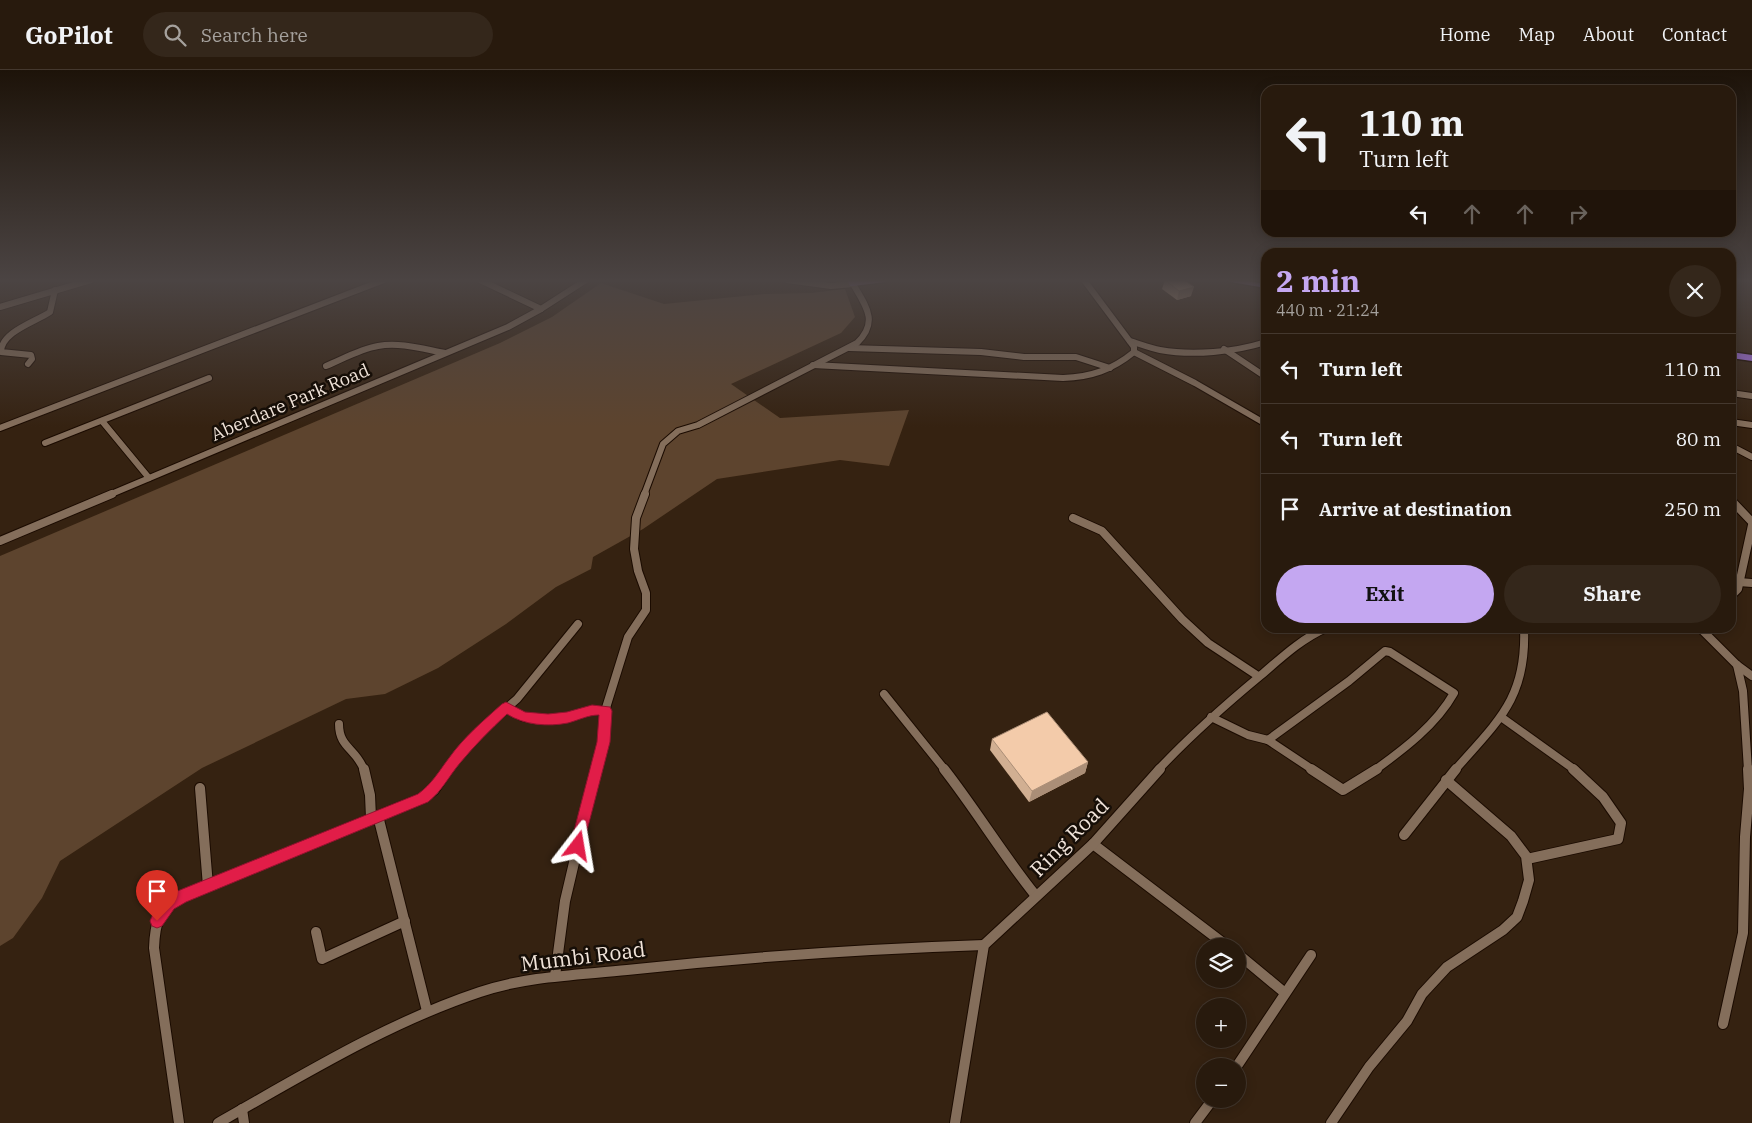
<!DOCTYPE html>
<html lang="en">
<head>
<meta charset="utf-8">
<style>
  body { margin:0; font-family:"IBM Plex Serif",serif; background:#34271b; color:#f1f3f6; height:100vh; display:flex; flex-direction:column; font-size:19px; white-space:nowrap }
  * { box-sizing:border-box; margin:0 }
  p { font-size:16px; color:#a5a19d }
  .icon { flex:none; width:28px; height:28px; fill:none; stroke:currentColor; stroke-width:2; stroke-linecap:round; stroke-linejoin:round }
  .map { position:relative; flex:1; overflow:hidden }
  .details { position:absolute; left:1261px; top:178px; width:475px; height:385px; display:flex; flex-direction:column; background:#281a0d; border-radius:15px; box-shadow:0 2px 12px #0003,0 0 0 1px #44382e }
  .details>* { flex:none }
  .guide { position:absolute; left:1261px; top:15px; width:475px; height:152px; border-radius:15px; box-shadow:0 2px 12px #0003,0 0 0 1px #44382e; background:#281a0d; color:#f1f3f6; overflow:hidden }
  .controls { position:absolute; left:1196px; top:868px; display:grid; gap:10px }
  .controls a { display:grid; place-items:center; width:50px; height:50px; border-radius:50%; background:#281a0d; box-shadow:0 2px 12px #0003,0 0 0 1px #44382e; font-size:25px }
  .pin { position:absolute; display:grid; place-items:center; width:42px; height:42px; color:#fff; margin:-51px -21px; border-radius:50% 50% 50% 0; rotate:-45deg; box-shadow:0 0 5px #0007 }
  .pin .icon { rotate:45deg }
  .me { position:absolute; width:55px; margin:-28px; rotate:14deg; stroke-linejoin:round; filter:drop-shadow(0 0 4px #0008) }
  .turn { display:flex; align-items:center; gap:18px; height:105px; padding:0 15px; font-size:22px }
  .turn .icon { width:65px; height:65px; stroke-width:2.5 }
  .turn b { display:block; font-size:35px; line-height:42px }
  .lanes { display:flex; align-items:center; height:48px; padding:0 15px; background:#0003; justify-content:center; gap:25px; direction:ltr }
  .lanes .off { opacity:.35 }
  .round { display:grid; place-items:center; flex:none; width:52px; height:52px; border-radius:26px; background:#34271b }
  .headline { display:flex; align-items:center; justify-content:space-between; height:85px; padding:0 15px }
  h1 { font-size:30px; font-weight:700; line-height:38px; color:#c4a7f1 }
  .button { display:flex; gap:10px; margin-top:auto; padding:10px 15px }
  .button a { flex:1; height:58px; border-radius:30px; background:#c4a7f1; color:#111; font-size:20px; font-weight:700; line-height:58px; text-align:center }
  .button a+a { background:#34271b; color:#f1f3f6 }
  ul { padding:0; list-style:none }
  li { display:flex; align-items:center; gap:15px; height:70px; padding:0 15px; border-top:1px solid #44382e }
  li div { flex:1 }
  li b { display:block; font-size:19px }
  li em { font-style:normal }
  header { display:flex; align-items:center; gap:30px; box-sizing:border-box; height:70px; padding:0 25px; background:#281a0d; border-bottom:1px solid #44382e }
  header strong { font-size:24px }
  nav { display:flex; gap:28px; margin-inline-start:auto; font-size:18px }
  .search { width:350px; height:45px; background:#34271b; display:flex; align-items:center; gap:12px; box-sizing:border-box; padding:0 18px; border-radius:28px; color:#a5a19d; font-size:19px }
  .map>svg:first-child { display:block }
</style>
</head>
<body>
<header>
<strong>GoPilot</strong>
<div class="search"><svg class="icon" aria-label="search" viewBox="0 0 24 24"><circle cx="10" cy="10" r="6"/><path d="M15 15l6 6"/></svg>Search here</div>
<nav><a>Home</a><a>Map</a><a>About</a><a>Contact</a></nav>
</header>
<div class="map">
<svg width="1752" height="1053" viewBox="0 0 1752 1053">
  <rect width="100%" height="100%" fill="#352211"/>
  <polygon fill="#5d442e" points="601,213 664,234 765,224 811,223 845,219 855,247 841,263 731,314 780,348 909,340 889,396 840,390 717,409 643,459 593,487 591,499 556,517 506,554 438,598 385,624 346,629 202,698 60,791 42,828 13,868 0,876 0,486 500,273 552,247"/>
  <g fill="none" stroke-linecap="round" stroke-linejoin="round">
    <defs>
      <g id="minor-far2">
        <polyline points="480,210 541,239"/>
        <polyline points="0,237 91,210"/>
        <path d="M1130,271C1140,274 1150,278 1160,280C1193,286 1234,282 1266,272"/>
        <polyline points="849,278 981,282 1024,287 1076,287 1110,298"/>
        <polyline points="1224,279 1266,307"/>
        <polyline points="1134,282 1195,313 1266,354"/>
        <path d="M28,294L32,289L31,285L1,282C1,262 35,252 50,242L55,220"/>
        <path d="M813,295L1063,308C1091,307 1112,300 1134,282V277L1084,210"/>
        <path d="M326,296C343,289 360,279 378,276C400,272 423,279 445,283"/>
        <polyline points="1731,323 1752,326"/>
        <polyline points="102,351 149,408"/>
        <polyline points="1731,352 1752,355"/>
        <polyline points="0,358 384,210"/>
        <polyline points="45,373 209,308"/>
        <polyline points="1731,376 1752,387"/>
        <polyline points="109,425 508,257 541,239 586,210"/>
        <path d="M644,425L663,374L678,361L698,355L857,273C879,252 866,236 853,214L831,216L787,210"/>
      </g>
      <g id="minor-far1">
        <polyline points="1731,430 1752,452"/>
        <polyline points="1073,448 1102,461 1182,549 1208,573 1258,606"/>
        <polyline points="0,471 112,424"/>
        <polyline points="1739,512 1752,513"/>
        <polyline points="1731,526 1738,519 1752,455"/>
        <polyline points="1700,558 1737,595 1752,606"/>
        <polyline points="1737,595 1743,621 1748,700"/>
        <polyline points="884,624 945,700"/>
        <polyline points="506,637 523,647 548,649 567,648 592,640 605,641"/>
        <polyline points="1211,647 1248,665 1268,670"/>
        <polyline points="1501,647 1575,700"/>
        <path d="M339,654C339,678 356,678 364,700"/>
        <polyline points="1268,670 1313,700"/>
        <path d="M1268,670L1349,611L1385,581L1390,582L1454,623C1436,655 1404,679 1375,700"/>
        <polyline points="447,700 477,664 517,629 578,554"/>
        <polyline points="596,700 603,672 605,641 628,567 646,540 646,523 638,501 634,479 636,448 645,424"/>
        <path d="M1158,700C1190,666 1225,635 1260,606C1281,588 1301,569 1326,558"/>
        <path d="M1455,700C1498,651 1527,628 1524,558"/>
      </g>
      <g id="minor">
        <polyline points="364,699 370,725 371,748"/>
        <path d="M944,699C976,740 1003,785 1036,826"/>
        <polyline points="1311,699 1343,720 1377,699"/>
        <polyline points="200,718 208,816"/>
        <polyline points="378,746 423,728 434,720 448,699"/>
        <polyline points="1404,765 1456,699"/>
        <polyline points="1093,774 1227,876"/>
        <polyline points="1527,789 1618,769 1621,753 1603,727 1573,699"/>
        <polyline points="316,862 322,889 405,851"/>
        <polyline points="1238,884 1285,923"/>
        <polyline points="555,906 565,831 596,699"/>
        <polyline points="1723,954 1743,863 1745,767 1749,719 1748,699"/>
        <polyline points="1237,996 1311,885"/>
        <polyline points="242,1039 244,1053"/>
        <path d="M179,1053L154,878C155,852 158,841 181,827L378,746L427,941"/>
        <path d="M218,1053C303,1005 387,953 480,922C527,906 579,905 627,900C746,887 864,879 984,875"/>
        <polyline points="955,1053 984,875 1093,774 1160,699"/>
        <polyline points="1195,1053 1213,1029"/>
        <polyline points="1331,1053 1369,997 1407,951 1422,924 1447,897 1503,860 1517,847 1523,831 1529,810 1526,786 1511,766 1446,710"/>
      </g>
      <g id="highway">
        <polygon points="847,210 855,210 856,211 889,210 885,212 853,216 850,216"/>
        <polygon points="1227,210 1242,210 1266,214 1266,218 1231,212"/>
        <polygon points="1731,282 1752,285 1752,291 1731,288"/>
      </g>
    </defs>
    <use href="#minor-far2" stroke="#1b0b00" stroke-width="8"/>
    <use href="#minor-far1" stroke="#1b0b00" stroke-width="10"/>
    <use href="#minor" stroke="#1b0b00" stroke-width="12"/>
    <use href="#highway" stroke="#1b0b00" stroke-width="3"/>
    <use href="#minor-far2" stroke="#846e5b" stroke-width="6"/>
    <use href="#minor-far1" stroke="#846e5b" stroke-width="8"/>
    <use href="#minor" stroke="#846e5b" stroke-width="10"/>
    <use href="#highway" fill="#aa76ee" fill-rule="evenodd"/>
  </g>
  <g fill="#d1af92">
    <polygon points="1165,210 1191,226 1177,230 1162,219"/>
    <polygon points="992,669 1088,692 1085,703 1029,732 990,680"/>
  </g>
  <g fill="#aa8e77">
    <polygon points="1194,217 1191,226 1177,230 1179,221"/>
    <polygon points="1088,692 1085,703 1029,732 1032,721"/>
  </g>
  <g fill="#f3cbaa" stroke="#aa8e77">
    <polygon points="1165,210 1184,210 1194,217 1179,221"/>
    <polygon points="1047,642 1088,692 1032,721 992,669"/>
  </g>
  <linearGradient id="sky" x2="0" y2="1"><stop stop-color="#1d1309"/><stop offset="0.59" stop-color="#4b4443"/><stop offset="1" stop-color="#4b4443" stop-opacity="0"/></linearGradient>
  <rect width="1752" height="357" fill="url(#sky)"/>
  <path fill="#e11d48" stroke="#92132f" d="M506,632L525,642L548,644L567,642L592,635L610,637L612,641L610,672L582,780L578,782L573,780L570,776L597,672L599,645C588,645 579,650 568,653C548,657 524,655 507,644C490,660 475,675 460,693C449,706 442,721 428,732L186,832L174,839L162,856L157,858L152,856L150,851C155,838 164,829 175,822L418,724C432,714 439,701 449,688C464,667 483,651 502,634Z"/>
  <g text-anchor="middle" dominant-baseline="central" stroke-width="5" stroke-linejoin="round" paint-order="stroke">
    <g font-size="18" fill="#f0e3d9" stroke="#160e07">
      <text transform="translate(290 332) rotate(-23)">Aberdare Park Road</text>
    </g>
    <g font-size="21" fill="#f0e3d9" stroke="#160e07">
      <text transform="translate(1069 767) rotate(-45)">Ring Road</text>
      <text transform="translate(583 886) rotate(-7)">Mumbi Road</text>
    </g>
  </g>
</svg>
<div class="controls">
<a><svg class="icon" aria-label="layers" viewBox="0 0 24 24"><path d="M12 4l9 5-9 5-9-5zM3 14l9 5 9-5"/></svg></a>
<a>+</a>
<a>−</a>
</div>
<div class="pin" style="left:157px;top:851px;background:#d93025"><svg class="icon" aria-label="arrive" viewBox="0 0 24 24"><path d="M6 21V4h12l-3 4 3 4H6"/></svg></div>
<svg class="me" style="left:578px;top:776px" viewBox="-20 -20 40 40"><path d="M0-17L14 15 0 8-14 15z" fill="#e11d48" stroke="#fff" stroke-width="4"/></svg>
<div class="guide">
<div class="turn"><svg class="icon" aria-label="left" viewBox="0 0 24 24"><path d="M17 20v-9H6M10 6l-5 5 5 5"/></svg><div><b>110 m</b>Turn left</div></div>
<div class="lanes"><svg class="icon" aria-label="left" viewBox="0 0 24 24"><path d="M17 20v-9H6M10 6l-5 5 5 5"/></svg><svg class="icon off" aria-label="ahead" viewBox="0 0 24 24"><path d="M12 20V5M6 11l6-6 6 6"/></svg><svg class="icon off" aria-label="ahead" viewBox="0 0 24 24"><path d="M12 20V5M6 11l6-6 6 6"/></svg><svg class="icon off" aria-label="right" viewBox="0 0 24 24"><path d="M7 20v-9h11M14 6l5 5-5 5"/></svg></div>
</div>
<section class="details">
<div class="headline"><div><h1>2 min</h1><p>440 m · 21:24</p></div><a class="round"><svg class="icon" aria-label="close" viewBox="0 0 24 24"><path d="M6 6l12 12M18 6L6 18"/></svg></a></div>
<ul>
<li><svg class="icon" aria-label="left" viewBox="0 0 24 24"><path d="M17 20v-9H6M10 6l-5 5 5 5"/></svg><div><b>Turn left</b></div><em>110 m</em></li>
<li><svg class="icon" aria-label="left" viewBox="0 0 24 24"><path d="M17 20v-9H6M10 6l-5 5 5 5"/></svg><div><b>Turn left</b></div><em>80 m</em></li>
<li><svg class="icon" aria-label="arrive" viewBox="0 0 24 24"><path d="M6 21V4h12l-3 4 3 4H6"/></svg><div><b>Arrive at destination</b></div><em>250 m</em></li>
</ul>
<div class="button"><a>Exit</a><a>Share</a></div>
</section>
</div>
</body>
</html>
